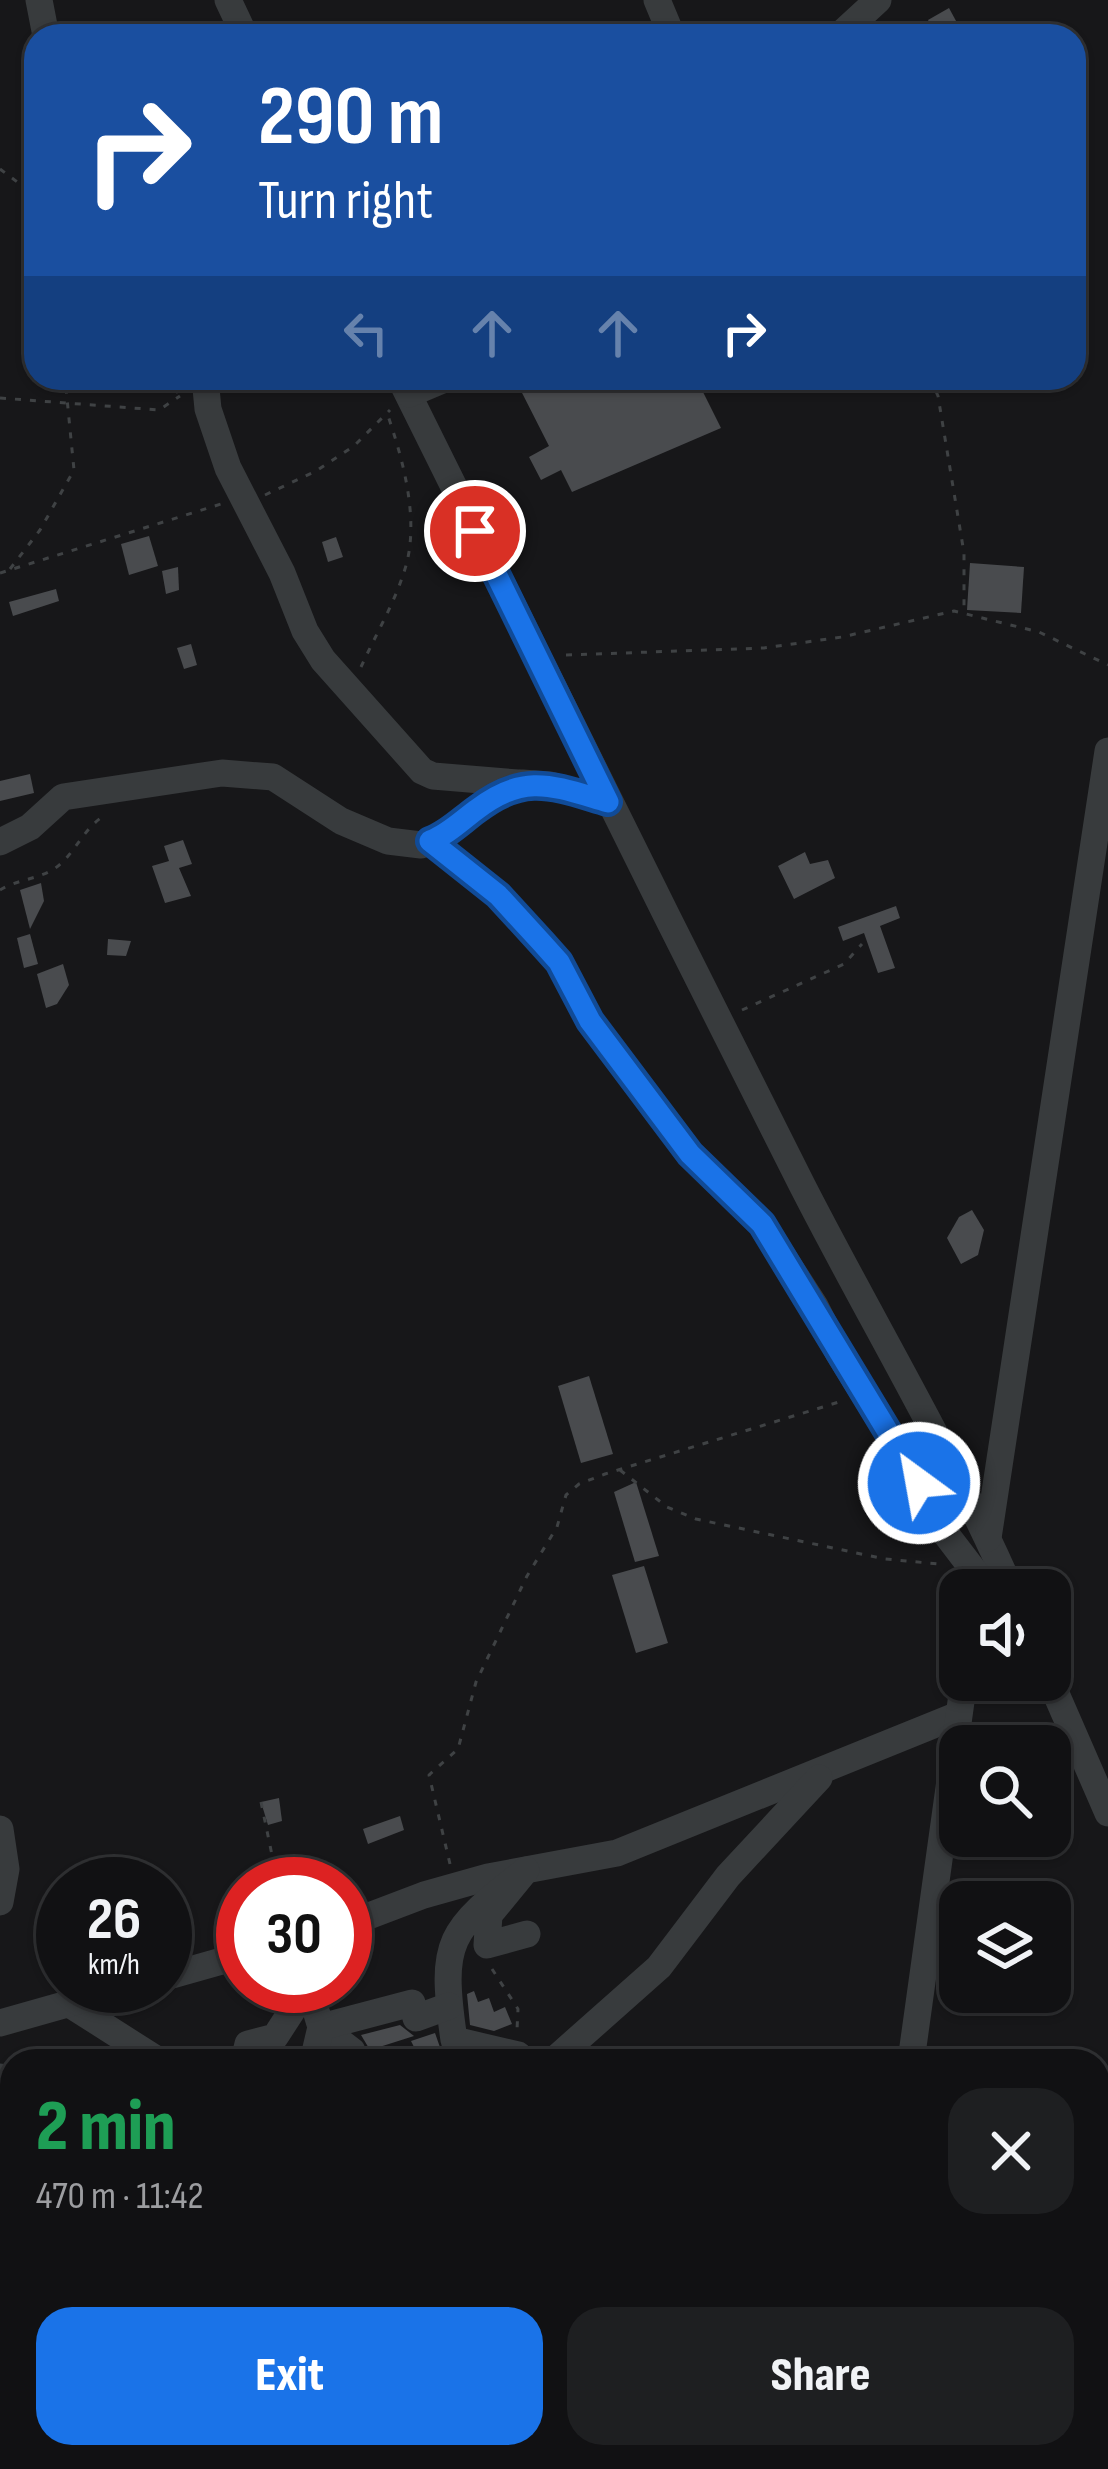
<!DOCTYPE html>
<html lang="en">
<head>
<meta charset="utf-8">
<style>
  body { margin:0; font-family:"Sofia Sans Condensed",sans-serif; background:#1e1f21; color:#f1f3f6; height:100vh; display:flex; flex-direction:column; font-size:45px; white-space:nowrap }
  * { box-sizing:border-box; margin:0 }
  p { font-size:39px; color:#9c9da0 }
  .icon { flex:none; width:66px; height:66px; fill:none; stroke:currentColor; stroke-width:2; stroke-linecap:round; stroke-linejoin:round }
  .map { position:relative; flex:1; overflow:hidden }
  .side { position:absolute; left:0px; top:2049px; width:1110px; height:420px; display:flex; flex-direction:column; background:#111113; border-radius:36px 36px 0 0; box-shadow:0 3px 9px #0004,0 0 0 3px #303133 }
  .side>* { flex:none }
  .hud { position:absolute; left:24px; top:24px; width:1062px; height:366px; border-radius:36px; box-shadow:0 3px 9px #0004,0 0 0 3px #303133; background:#1a4fa0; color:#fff; overflow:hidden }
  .controls { position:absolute; left:939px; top:1569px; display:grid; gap:24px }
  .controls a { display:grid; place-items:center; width:132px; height:132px; border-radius:24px; background:#111113; box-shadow:0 3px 9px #0004,0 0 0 3px #303133; font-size:60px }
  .speed { position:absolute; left:36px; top:1857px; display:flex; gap:24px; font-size:60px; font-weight:700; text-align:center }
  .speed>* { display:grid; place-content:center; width:156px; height:156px; border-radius:50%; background:#111113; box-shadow:0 3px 9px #0004,0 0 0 3px #303133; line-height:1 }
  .speed small { font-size:30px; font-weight:400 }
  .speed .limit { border:18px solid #d22; background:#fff; color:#111 }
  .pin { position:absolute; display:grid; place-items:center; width:102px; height:102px; color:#fff; margin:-51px; border:6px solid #fff; border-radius:50%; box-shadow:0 3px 12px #0007 }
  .me { position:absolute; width:132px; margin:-66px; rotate:328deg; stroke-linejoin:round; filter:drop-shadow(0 0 9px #0008) }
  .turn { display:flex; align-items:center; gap:42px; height:252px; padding:0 36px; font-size:54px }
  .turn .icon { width:156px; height:156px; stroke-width:2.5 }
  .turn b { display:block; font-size:84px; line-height:102px }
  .lanes { display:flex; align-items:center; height:114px; padding:0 36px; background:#0003; justify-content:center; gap:60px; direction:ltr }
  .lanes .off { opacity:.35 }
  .round { display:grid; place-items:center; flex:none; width:126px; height:126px; border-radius:36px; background:#1e1f21 }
  .summary { display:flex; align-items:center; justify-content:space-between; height:204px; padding:0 36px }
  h1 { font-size:72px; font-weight:800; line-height:90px; color:#1e9e55 }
  .primary-button { display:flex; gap:24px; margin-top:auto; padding:24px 36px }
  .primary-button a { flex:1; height:138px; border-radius:36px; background:#1a73e8; color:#fff; font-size:48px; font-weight:800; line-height:138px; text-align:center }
  .primary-button a+a { background:#1e1f21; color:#f1f3f6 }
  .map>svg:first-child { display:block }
</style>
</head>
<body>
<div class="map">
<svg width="1108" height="2469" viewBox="0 0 1108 2469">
  <rect width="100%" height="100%" fill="#171719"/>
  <g fill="#494b4e">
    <polygon points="949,8 962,32 954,36 936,36 928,20"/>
    <polygon points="526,378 696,378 721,428 572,492 561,470 541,480 529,457 549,446 517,383"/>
    <polygon points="149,536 158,566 129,575 121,544"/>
    <polygon points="336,537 343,557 328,562 322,542"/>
    <polygon points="970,563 1024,567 1021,613 967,610"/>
    <polygon points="178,567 179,590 166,594 162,571"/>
    <polygon points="56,589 59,601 13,616 9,602"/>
    <polygon points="191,644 197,665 184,669 177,648"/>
    <polygon points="30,774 34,793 0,801 0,781"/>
    <polygon points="183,840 192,864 179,868 191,896 165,903 152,866 169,861 164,846"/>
    <polygon points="805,852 810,864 828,860 835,878 794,899 778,866"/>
    <polygon points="41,883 44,901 30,929 20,890"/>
    <polygon points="896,906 900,918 880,926 895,968 878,973 864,933 843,941 838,927"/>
    <polygon points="30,934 38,964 24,968 17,938"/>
    <polygon points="108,939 131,941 126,956 107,955"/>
    <polygon points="63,964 69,985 57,1004 46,1008 37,974"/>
    <polygon points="972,1210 984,1230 978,1255 961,1264 947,1238 959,1217"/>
    <polygon points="589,1376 613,1454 581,1463 558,1386"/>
    <polygon points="636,1482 659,1556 635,1562 614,1492"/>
    <polygon points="644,1566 668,1643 636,1653 612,1575"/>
    <polygon points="279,1798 282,1821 268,1825 261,1802"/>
    <polygon points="400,1816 404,1830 368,1844 363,1829"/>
    <polygon points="474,1991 478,2002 489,1998 494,2012 505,2007 512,2024 494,2031 470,2025 467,1994"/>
    <polygon points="400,2025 414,2036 370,2050 361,2035"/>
    <polygon points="435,2033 442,2053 464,2061 421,2061 411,2041"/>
  </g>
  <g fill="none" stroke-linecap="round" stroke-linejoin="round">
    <g stroke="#3f4244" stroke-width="3" stroke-dasharray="6 9" stroke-linecap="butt">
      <polyline points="0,169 36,196"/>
      <polyline points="170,378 178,393"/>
      <polyline points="930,378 938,396 964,553 964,611"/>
      <polyline points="0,398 159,410 180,396"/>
      <polyline points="265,495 316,471 354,446 390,410"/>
      <polyline points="10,569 40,530 74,470 65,378"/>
      <polyline points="0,573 221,504"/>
      <polyline points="566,655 764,648 842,637 954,611 1039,632 1108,665"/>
      <path d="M361,667C375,636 394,604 404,572C421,523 403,459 387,413"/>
      <path d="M0,890C16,880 38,879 54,869C76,854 83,827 107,814"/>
      <polyline points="742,1010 844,964 862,944"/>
      <polyline points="620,1470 667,1507 696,1519 885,1559 939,1564"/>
      <polyline points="261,1802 278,1884"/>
      <polyline points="450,1864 429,1775 458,1749 476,1682 527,1576 557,1527 566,1495 579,1484 605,1474 839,1402"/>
      <polyline points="492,1969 518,2009 517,2030"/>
      <polyline points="0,2372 12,2373"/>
      <polyline points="195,2457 198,2469"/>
      <polyline points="221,2457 246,2469"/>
      <polyline points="486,2469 506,2457"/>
    </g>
    <g stroke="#383b3d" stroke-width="27">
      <polyline points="39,0 46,36"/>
      <polyline points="228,0 245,36"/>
      <polyline points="657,0 672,36"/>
      <polyline points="839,36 878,0"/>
      <polyline points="205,378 208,409 228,468 282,573 305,631 323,660 422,771 433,776 518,783"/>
      <path d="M400,378C534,648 666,917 802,1185C871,1320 950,1451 1011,1590"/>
      <polyline points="409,394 447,378"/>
      <polyline points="430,841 498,895 559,962 590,1021 690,1155 762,1224 815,1306 839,1354 919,1483 939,1525 981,1580"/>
      <polyline points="0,842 30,827 63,797 222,773 273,777 341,821 388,841 421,845 440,837 494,796 522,783 550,785 608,802"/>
      <polyline points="988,1538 1108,751"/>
      <polyline points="1050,1680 1108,1813"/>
      <polyline points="0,1829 6,1869 0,1902"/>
      <polyline points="345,1925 424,1895 488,1877 617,1853 958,1715"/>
      <polyline points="165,1977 243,1955"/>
      <polyline points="68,2003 159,2061"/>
      <polyline points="317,2014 321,2027 352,2051 328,2061"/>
      <polyline points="0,2023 131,1986"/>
      <path d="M518,2055L454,2040C439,1938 449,1931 526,1870L489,1915L487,1945L527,1934"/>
      <polyline points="252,2061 244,2060 248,2044 275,2037 308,1986"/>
      <polyline points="313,2061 321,2027 412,2003 416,2018 449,2006"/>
      <polyline points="553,2061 659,1967 728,1876 819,1778"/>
      <polyline points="911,2061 964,1680"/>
      <polyline points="0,2077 12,2079"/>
      <polyline points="834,2469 835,2457"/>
    </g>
  </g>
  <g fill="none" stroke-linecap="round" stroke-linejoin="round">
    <defs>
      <path id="route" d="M475,531L608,802C553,786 525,772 476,810C461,821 447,835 430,841L498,895L542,943L559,962L590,1021L690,1154L762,1224L919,1483"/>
    </defs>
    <use href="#route" stroke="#114b97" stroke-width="30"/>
    <use href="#route" stroke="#1a73e8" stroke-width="21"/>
  </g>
</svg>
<div class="controls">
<a><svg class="icon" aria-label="sound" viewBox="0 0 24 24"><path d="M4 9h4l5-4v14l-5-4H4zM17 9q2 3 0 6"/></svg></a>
<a><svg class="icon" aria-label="search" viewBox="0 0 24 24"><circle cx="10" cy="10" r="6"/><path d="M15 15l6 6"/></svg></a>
<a><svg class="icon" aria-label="layers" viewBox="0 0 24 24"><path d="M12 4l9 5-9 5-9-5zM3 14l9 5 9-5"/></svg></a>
</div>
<div class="speed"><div>26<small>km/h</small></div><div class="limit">30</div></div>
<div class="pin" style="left:475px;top:531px;background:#d93025"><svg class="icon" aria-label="arrive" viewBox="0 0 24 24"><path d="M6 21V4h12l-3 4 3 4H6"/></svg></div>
<svg class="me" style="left:919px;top:1483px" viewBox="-20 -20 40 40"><circle r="17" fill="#1a73e8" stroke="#fff" stroke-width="3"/><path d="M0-11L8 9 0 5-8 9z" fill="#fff"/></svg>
<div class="hud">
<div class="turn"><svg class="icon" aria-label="right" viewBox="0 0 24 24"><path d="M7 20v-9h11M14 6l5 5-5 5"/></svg><div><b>290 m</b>Turn right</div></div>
<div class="lanes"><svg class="icon off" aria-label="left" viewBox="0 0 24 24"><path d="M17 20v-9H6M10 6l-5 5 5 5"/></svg><svg class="icon off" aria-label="ahead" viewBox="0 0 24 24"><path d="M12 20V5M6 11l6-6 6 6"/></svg><svg class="icon off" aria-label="ahead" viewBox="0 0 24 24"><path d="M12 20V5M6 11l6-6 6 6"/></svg><svg class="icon" aria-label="right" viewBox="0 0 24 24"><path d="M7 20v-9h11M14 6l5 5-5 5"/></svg></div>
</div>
<section class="side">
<div class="summary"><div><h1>2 min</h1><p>470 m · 11:42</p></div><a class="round"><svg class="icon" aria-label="close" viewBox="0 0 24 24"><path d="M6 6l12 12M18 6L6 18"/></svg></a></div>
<div class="primary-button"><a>Exit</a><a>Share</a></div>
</section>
</div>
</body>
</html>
